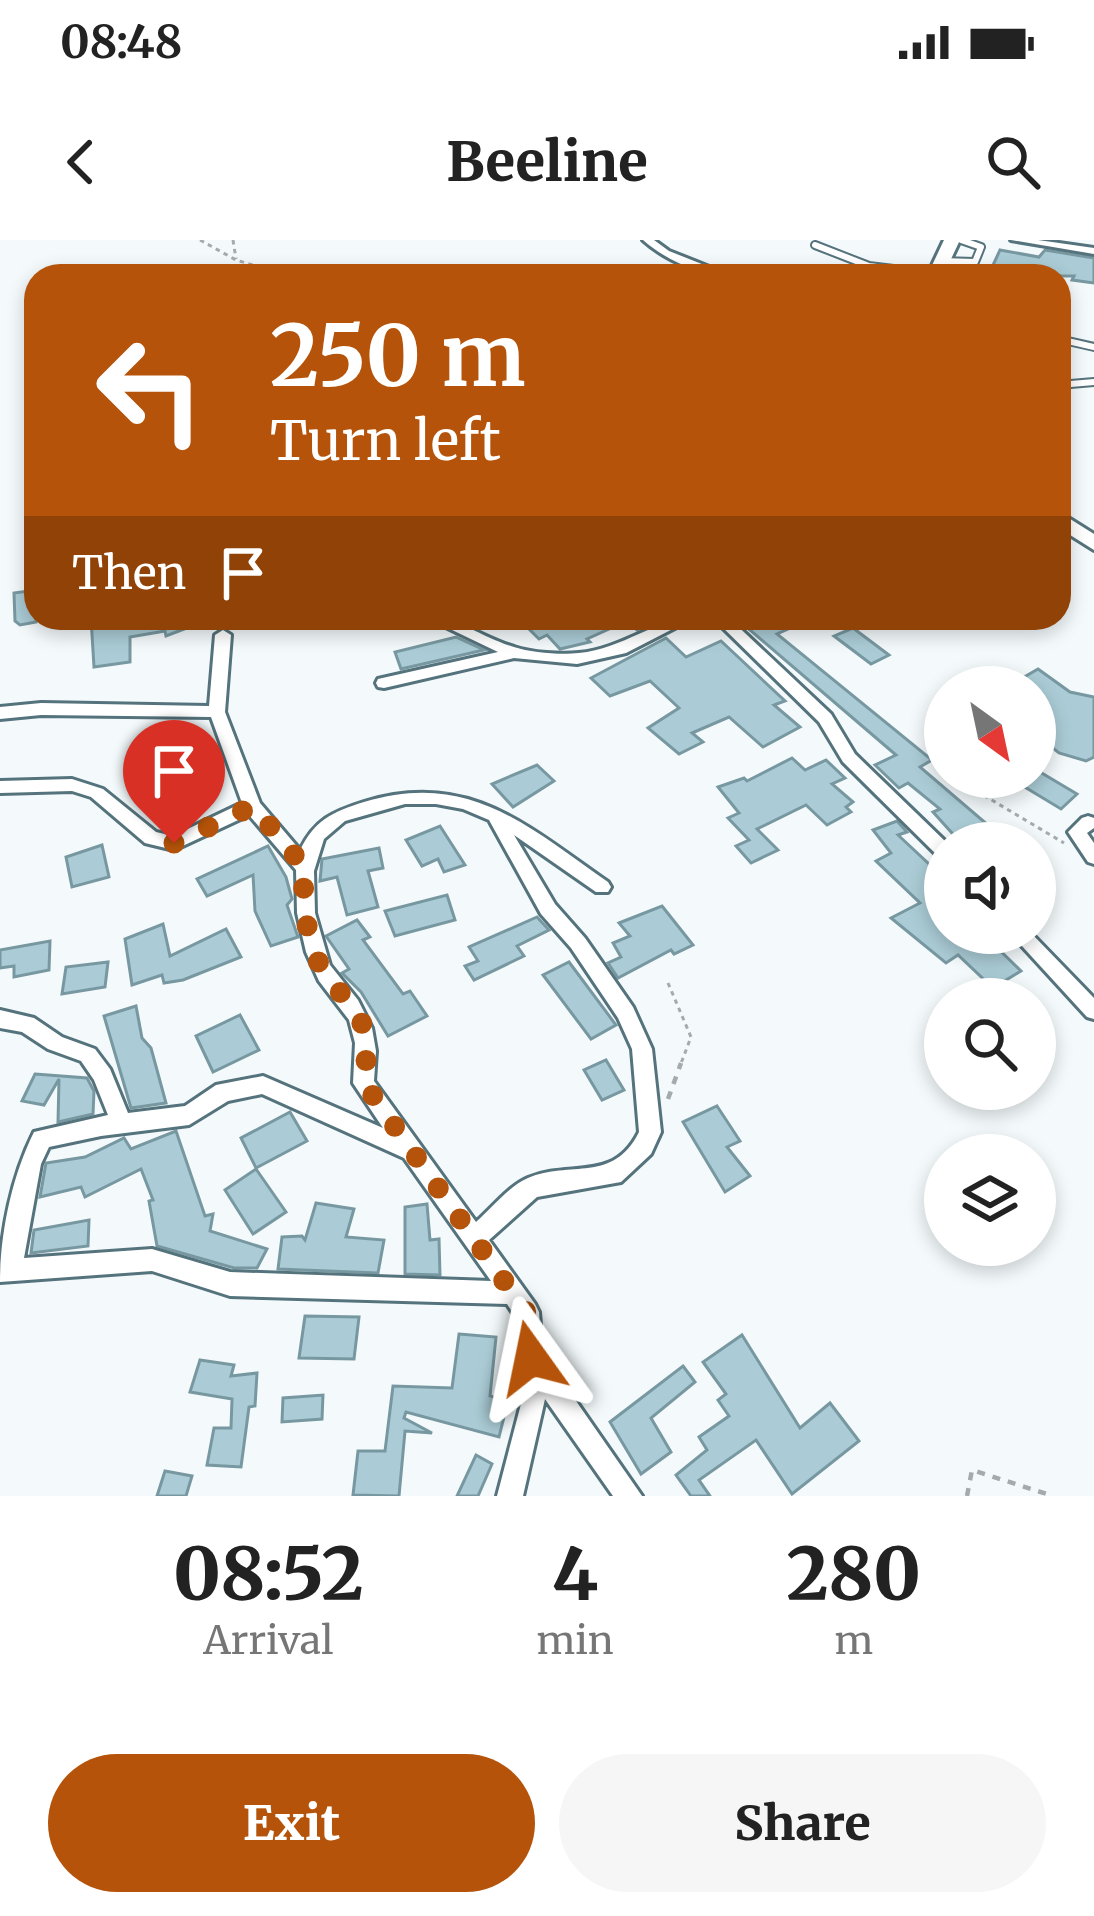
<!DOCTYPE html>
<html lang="en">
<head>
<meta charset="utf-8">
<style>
  body { margin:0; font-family:Merriweather,serif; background:#f6f6f6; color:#222; height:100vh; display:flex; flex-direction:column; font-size:45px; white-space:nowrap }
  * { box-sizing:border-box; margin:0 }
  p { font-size:39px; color:#767676 }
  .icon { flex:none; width:66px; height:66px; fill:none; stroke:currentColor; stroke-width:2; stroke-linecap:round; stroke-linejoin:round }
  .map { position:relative; height:1256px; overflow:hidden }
  .drawer { display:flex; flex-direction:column; background:#fff; flex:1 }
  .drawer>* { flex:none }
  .banner { position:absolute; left:24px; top:24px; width:1047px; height:366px; border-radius:36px; box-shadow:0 6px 18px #0003; background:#b45309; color:#fff; overflow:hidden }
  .needle { width:78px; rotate:147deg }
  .controls { position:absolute; left:924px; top:426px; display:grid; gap:24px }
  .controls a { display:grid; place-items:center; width:132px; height:132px; border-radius:50%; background:#fff; box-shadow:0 6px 18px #0003; font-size:60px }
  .pin { position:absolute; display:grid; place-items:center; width:102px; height:102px; color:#fff; margin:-123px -51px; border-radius:50% 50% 50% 0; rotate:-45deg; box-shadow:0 0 12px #0007 }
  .pin .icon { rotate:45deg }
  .me { position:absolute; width:132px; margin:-66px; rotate:348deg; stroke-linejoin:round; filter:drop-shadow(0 0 9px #0008) }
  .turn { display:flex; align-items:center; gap:42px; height:252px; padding:0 48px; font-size:54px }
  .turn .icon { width:156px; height:156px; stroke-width:2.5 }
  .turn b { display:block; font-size:84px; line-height:102px }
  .then { display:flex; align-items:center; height:114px; padding:0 48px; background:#0003; gap:24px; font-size:45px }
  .eta { display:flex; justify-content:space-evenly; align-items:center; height:204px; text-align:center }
  .eta b { font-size:72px; font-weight:800; line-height:84px }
  .action { display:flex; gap:24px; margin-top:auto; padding:24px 48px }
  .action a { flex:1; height:138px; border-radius:72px; background:#b45309; color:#fff; font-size:48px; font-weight:800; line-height:138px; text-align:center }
  .action a+a { background:#f6f6f6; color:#222 }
  .status { display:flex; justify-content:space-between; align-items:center; height:84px; padding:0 60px; background:#fff; direction:ltr }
  .status svg { height:33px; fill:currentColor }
  header { display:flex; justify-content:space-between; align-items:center; height:156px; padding:0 48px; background:#fff; font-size:54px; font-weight:800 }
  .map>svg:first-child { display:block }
</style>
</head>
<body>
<div class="status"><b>08:48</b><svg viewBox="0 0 49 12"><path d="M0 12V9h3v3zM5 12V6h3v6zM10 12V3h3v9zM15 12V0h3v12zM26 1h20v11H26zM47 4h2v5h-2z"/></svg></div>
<header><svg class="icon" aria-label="back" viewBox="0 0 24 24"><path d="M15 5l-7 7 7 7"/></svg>Beeline<svg class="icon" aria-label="search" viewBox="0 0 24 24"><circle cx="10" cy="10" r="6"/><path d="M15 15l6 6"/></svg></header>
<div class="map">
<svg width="1094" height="1256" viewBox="0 0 1094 1256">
  <rect width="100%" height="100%" fill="#f4fafc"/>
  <g fill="#abccd6" stroke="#7898a1" stroke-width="3">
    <polygon points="1000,10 1039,17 1045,10 1094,18 1094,43 1072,40 1074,36 988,36"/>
    <polygon points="36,350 36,382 20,385 15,381 14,353"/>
    <polygon points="91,378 130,378 130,382 195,378 195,385 166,396 165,391 130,397 130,422 94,427"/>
    <polygon points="552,378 645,378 651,384 637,390 627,381 587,399 590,402 560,409 547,395 539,399 528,388"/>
    <polygon points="736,378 813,378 777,394 932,520 920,527 1009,603 961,603 933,572 940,569 908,543 899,548 875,525 896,515"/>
    <polygon points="853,388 889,415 871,424 834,396"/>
    <polygon points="456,397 484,410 401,429 395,412"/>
    <polygon points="666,398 686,417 721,401 785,461 774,465 800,487 763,507 729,477 692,493 703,502 679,514 648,488 679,468 650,441 610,456 591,438"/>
    <polygon points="1038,429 1070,452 1094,457 1094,517 1086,521 1059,513 1035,494 1035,447 1007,447"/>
    <polygon points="792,518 805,530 826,520 845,538 832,544 853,562 846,567 851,572 827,585 806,565 757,589 778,610 751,623 736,606 749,600 728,578 739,573 718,547 744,538 747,541"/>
    <polygon points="537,525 554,541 513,567 492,544"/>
    <polygon points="1035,529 1077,554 1061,569 1008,537 1035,537"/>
    <polygon points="897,581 907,592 898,595 945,639 945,693 982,693 1021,731 993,748 958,715 946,723 891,678 920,663 876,621 891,613 873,590"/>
    <polygon points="440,586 465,625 444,632 438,619 422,626 406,600"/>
    <polygon points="102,605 109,637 72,647 66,617"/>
    <polygon points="268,606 286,637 292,659 287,665 298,697 271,706 255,671 253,635 207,656 197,639"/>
    <polygon points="379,608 383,628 368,631 378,667 347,675 337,637 320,641 322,619"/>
    <polygon points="447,655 455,680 395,696 385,671"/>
    <polygon points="662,666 693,705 674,714 671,710 618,738 608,723 621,717 613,703 630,696 619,683"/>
    <polygon points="537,677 549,690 517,706 524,716 474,740 465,726 478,721 469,707"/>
    <polygon points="357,680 370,697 363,700 403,754 410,751 427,776 388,796 361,752 342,733 349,729 326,696"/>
    <polygon points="163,684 170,716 226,689 241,717 183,740 164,743 162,735 132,745 125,699"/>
    <polygon points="50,701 49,730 14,737 14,726 0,728 0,710"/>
    <polygon points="108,722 105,747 62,754 66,727"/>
    <polygon points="569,722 616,785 591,799 543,735"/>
    <polygon points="136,766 142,798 151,808 166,863 131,868 104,776"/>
    <polygon points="240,775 259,810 213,832 196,796"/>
    <polygon points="606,820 624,850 602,860 584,830"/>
    <polygon points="35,834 87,838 94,851 93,874 58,882 59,839 44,865 22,861"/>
    <polygon points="717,866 740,901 727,907 750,936 725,952 683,882"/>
    <polygon points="290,872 307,901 256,928 241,898"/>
    <polygon points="176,891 205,976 213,974 210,991 267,1009 257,1028 234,1028 157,1006 149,961 153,960 141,929 85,957 81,947 40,957 46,923 85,917 124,898 131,909"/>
    <polygon points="256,929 286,972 253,994 225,950"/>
    <polygon points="316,963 354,969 346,997 384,1000 378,1033 278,1029 282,997 302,996 305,1000"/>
    <polygon points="427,964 430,1000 439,999 440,1035 405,1034 405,967"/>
    <polygon points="89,980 88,1006 31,1013 34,990"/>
    <polygon points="305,1076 359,1077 354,1119 299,1118"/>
    <polygon points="459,1094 496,1097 490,1156 508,1161 499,1197 406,1172 404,1178 432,1193 405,1191 399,1256 353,1255 358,1211 385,1211 393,1146 452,1148"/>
    <polygon points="742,1095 800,1188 830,1163 859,1201 792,1254 756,1200 699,1240 710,1256 691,1256 676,1235 707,1210 699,1197 729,1176 718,1160 726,1154 703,1122"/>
    <polygon points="200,1120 234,1125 231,1136 257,1133 255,1166 249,1167 241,1227 207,1225 214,1188 231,1188 232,1159 190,1152"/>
    <polygon points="683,1126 695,1142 651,1178 671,1212 641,1234 610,1182"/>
    <polygon points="323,1155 322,1179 282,1182 283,1158"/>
    <polygon points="476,1215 492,1224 478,1256 457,1256"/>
    <polygon points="165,1231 192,1236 186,1256 157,1256"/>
  </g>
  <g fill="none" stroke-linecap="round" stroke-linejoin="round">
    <defs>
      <g id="service">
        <polyline points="815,5 869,26 935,34"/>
        <polyline points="940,21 975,22 981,7 961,0"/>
        <polyline points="1059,99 1094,107"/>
        <polyline points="1059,145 1094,142"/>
      </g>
      <g id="minor">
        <path d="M643,0H654L669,11L732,36C702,36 665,20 643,0Z"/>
        <polygon points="1011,0 1038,0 1094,8 1094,14"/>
        <path d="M427,378C460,378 483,398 514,407C532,413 561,415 579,413C623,409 656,378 694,378L626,413L577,424L514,418L384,448L378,447L376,443L378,439L498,412Z"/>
        <polygon points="713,378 729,378 831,474 855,514 947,603 945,619 939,617 843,522 819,482"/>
        <path d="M223,390L231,395L225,472L260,563L300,610C315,580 332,572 364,562C469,530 527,586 608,642L611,647L608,652H596L514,595L555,664L585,698L633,767L652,809L661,892L651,914L621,942L537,957L489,1000L535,1064L539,1072L542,1112L642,1256H613L545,1159L523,1256H497L521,1164L515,1076L507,1064L230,1056L152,1031L0,1042C0,993 12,936 34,892L108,875L94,840L81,821L48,809L22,792L0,788V770L34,778L62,797L95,809L110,829L128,873L185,866L216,845L263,836L383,888L353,843L355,803L349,780L319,741L306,712L297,673L296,630L249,575L174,610L145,603L91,557L72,551L0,553V541L72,539L103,549L156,592L173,596L242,563L211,477L41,475L0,479V467L41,463L209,466L215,395ZM405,564H436L463,569L489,580L541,674L571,708L618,778L632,809L639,892C613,944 570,920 528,938C509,946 491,969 476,982L374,841L376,811L372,788L358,760L330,725L315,673L314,631L324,599L345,581ZM262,854L404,918L491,1041L230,1032L152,1009L24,1018L41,924L49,907L101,896L189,885L228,861Z"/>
        <polygon points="1088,576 1094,578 1094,588 1087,593 1094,603 1094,624 1088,622 1068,592 1082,578"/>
        <polygon points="1010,693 1031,693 1094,758 1094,779 1087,777"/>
      </g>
      <g id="primary">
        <polygon points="944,0 960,0 943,36 927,36"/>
        <polygon points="1059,272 1094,294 1094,310 1059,288"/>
      </g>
    </defs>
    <use href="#service" stroke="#55737c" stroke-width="10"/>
    <use href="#minor" stroke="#55737c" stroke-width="6"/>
    <use href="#primary" stroke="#55737c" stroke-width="6"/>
    <g stroke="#a3abad" stroke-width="3" stroke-dasharray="4.5 4.5" stroke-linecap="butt">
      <polyline points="200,0 236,20 290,36"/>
      <polyline points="233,0 236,19"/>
      <polyline points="953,537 1064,603"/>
      <polyline points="668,743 691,797 680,826"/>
    </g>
    <g stroke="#a3abad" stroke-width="4.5" stroke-dasharray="8 8" stroke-linecap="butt">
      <polyline points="668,859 681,823"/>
      <polyline points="967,1256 972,1230 1053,1256"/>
    </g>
    <use href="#service" stroke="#fff" stroke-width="6"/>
    <use href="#minor" fill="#fff" fill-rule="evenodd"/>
    <use href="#primary" fill="#fff" fill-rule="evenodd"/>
  </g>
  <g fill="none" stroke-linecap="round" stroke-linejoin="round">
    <path stroke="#b45309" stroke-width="21" stroke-dasharray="0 37.8" d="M174,603L253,566L306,629C299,659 308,704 323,731C333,747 350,760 359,777C370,798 366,820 364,843L526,1072L531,1118"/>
  </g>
</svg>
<div class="controls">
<a><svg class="needle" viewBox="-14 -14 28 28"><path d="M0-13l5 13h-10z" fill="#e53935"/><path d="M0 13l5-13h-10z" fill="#767676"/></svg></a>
<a><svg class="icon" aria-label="sound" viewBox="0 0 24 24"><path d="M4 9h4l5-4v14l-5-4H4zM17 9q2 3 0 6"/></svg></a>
<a><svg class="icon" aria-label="search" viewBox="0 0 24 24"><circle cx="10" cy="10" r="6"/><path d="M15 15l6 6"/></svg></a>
<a><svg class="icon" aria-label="layers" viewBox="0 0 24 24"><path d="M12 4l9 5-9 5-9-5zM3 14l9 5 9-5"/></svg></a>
</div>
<div class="pin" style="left:174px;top:603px;background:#d93025"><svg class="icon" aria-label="arrive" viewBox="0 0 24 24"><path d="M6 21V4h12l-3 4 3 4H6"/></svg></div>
<svg class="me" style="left:531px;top:1118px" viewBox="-20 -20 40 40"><path d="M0-17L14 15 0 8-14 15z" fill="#b45309" stroke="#fff" stroke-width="4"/></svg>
<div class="banner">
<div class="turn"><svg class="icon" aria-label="left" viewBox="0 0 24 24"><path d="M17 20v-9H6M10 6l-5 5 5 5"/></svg><div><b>250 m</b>Turn left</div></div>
<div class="then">Then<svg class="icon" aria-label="arrive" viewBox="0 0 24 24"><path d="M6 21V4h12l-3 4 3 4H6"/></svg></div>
</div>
</div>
<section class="drawer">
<div class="eta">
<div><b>08:52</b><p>Arrival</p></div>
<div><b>4</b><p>min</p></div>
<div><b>280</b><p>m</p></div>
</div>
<div class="action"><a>Exit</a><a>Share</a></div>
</section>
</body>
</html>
